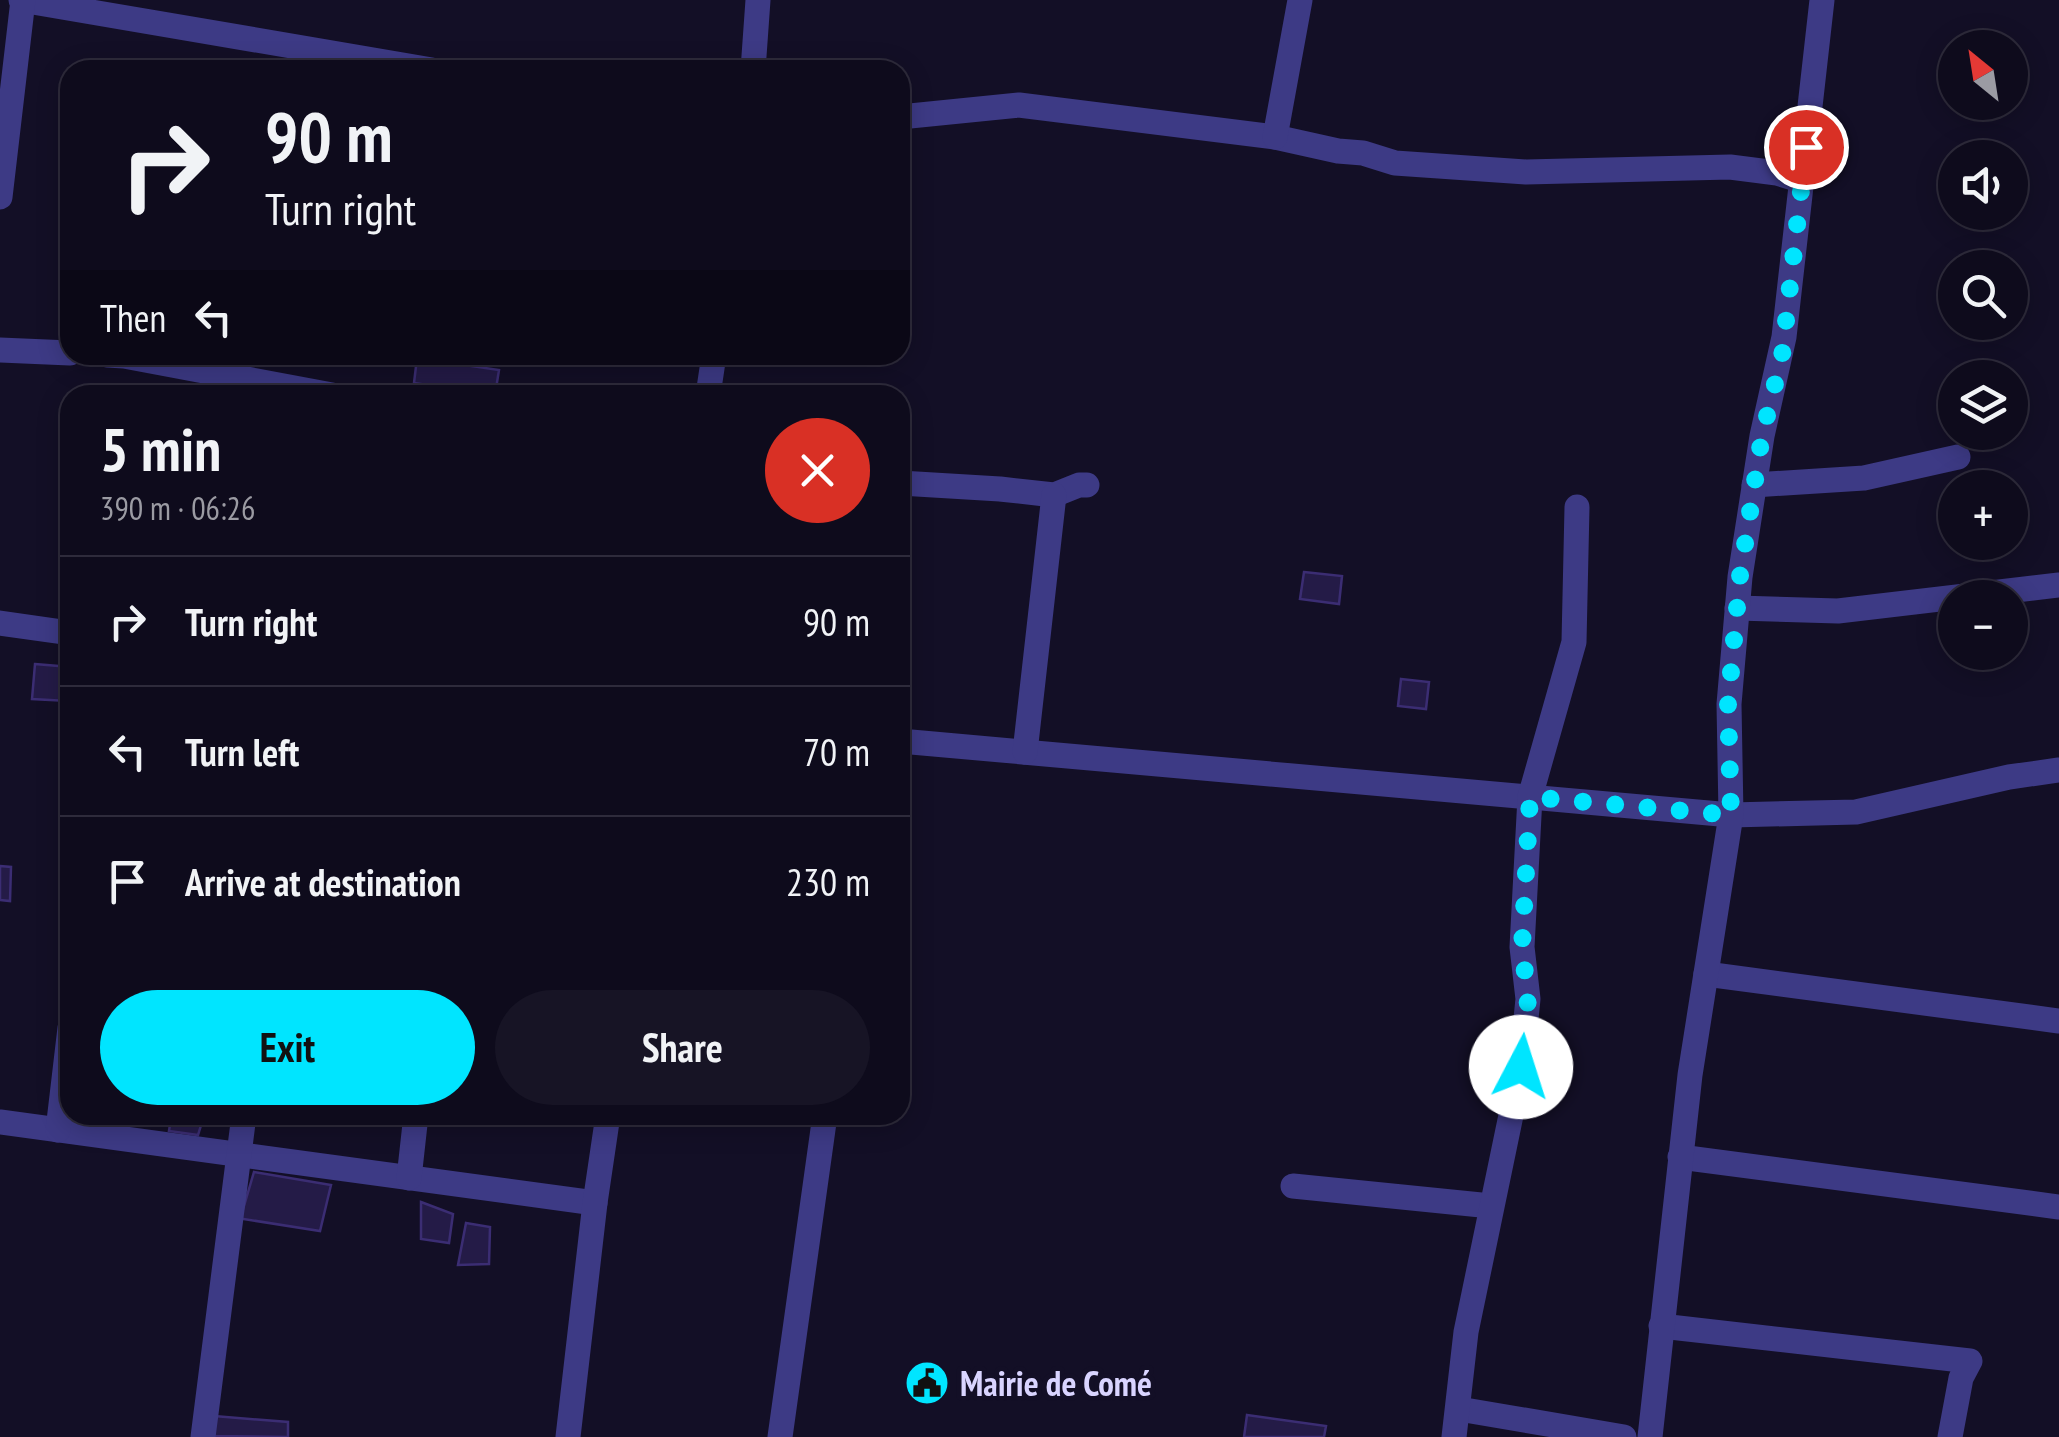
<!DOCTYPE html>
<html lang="en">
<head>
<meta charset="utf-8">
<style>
  body { margin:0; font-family:"PT Sans Narrow",sans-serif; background:#171425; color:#f1f3f6; height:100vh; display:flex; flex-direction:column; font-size:38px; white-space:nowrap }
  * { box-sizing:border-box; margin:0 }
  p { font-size:32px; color:#9b9ba3 }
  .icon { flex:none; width:55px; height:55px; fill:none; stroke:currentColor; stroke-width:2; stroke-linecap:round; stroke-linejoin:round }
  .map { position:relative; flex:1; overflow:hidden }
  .sheet { position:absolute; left:60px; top:385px; width:850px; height:740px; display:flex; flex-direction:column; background:#0e0b1c; border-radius:30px; box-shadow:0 5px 25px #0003,0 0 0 2px #2e2b3b }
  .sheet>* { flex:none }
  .top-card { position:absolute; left:60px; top:60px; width:850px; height:305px; border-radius:30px; box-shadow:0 5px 25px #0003,0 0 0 2px #2e2b3b; background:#0e0b1c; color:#f1f3f6; overflow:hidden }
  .needle { width:65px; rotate:330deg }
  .buttons { position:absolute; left:1938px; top:30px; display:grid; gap:20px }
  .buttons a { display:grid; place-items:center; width:90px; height:90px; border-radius:50%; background:#0e0b1c; box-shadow:0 5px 25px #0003,0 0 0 2px #2e2b3b; font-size:50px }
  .pin { position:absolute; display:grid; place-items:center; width:85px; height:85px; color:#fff; margin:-42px; border:5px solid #fff; border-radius:50%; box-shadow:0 2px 10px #0007 }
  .me { position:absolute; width:110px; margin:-55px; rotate:5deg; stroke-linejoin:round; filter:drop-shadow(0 0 8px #0008) }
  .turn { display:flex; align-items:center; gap:35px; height:210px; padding:0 40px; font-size:45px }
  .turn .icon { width:130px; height:130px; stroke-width:2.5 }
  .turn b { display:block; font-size:70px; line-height:85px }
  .then { display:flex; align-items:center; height:95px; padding:0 40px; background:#0003; gap:20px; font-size:38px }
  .round { display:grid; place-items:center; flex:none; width:105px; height:105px; border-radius:52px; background:#171425 }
  .headline { display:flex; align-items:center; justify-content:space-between; height:170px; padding:0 40px }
  h1 { font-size:60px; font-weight:800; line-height:75px }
  .action { display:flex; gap:20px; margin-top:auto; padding:20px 40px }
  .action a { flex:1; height:115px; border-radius:60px; background:#00e5ff; color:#111; font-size:40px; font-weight:800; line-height:115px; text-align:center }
  .action a+a { background:#171425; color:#f1f3f6 }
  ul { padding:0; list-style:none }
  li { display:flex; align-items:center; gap:30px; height:130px; padding:0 40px; border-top:2px solid #2e2b3b }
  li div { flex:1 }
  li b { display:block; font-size:38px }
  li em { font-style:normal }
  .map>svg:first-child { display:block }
</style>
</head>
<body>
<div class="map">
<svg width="2059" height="1437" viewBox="0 0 2059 1437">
  <rect width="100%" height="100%" fill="#130f26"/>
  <g fill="#241b47" stroke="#3b2d73" stroke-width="2.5">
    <polygon points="417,358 499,370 495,395 414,383"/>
    <polygon points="1304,572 1342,576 1339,604 1300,599"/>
    <polygon points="35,664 70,667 68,701 32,699"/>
    <polygon points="1401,679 1429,682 1426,709 1398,706"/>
    <polygon points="0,866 11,867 10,901 0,900"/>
    <polygon points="171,1118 202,1122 198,1135 169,1131"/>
    <polygon points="254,1172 331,1185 320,1231 231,1217 241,1216"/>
    <polygon points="421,1202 453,1214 449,1243 421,1239"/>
    <polygon points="466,1223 490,1227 489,1264 458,1265"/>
    <polygon points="1247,1415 1326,1426 1324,1437 1244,1437"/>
    <polygon points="214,1416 288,1422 288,1437 214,1436"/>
  </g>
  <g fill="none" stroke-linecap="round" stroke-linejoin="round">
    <g stroke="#3d3a85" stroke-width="25">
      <polyline points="21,0 432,70"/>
      <polyline points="753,70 758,0"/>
      <polyline points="900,117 1019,105 1275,137 1338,151 1363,153 1395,163 1526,172 1730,167 1777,173 1803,181"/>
      <polyline points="1275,137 1300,0"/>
      <polyline points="0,197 23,0"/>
      <polyline points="0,350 70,353"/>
      <polyline points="107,355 124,356 332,395"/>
      <polyline points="708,395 714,355"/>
      <polyline points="900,483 1000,489 1054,495 1079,485 1087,485"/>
      <polyline points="1754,485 1864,478 1958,457"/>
      <polyline points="1737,608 1838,611 2059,585"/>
      <polyline points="0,623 70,633"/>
      <polyline points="900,741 1731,815 1856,812 2009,777 2059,770"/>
      <polyline points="1025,752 1054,495"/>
      <polyline points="1706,974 2059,1021"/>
      <polyline points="0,1122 595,1203"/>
      <polyline points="58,1130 70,1028"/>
      <polyline points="1680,1157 2059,1207"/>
      <polyline points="409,1178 416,1115"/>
      <polyline points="1293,1186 1491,1206"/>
      <polyline points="1661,1326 1970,1361 1961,1378 1950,1437"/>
      <polyline points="1459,1409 1624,1437"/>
      <polyline points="203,1437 244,1115"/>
      <polyline points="568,1437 595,1203 608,1115"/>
      <polyline points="780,1437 825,1115"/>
      <polyline points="1454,1437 1466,1332 1521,1067 1528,999 1522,947 1530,797 1574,642 1577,507"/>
      <polyline points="1650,1437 1690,1075 1731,815 1729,704 1740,577 1762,436 1784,337 1822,0"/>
    </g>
  </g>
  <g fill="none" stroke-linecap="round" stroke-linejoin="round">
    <polyline stroke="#00e5ff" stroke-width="18" stroke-dasharray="0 32.4" points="1521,1067 1528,999 1522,947 1530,797 1731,815 1728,704 1740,576 1762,436 1782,356 1806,147"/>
  </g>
  <defs>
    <symbol id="civic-disc" viewBox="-11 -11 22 22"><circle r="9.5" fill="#00e5ff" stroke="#130f26"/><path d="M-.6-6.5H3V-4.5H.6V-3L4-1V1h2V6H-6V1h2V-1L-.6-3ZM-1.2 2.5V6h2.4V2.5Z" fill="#111"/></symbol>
  </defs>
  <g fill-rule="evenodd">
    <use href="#civic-disc" x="902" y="1358" width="50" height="50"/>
  </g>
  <g text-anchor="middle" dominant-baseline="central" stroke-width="10" stroke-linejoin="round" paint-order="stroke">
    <g font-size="35" font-weight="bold" fill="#d9d4ff" stroke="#130f26" text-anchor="start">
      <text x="960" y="1383">Mairie de Comé</text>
    </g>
  </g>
</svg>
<div class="buttons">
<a><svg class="needle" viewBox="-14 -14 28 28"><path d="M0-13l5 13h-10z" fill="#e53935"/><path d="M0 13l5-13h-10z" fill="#9b9ba3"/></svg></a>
<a><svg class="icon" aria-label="sound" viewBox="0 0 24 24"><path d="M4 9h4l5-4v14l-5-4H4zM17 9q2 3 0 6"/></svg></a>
<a><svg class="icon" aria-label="search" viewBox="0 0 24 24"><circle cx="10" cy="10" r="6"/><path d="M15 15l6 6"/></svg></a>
<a><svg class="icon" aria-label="layers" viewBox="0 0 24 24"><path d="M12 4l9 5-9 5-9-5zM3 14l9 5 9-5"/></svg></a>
<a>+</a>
<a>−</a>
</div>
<div class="pin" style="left:1806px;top:147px;background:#d93025"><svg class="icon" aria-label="arrive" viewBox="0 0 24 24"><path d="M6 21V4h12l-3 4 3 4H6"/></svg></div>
<svg class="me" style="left:1521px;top:1067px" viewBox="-20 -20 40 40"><circle r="19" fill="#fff"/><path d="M0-13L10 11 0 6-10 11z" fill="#00e5ff"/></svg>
<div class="top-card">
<div class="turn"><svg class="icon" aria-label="right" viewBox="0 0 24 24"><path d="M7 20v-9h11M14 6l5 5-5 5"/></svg><div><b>90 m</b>Turn right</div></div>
<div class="then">Then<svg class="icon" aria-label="left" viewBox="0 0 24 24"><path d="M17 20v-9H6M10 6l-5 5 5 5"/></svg></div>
</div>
<section class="sheet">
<div class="headline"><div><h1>5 min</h1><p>390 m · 06:26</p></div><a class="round" style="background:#d93025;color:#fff"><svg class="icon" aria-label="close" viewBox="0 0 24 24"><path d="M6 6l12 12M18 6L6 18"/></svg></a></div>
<ul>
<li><svg class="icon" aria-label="right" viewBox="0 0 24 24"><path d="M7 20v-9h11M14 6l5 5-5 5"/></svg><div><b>Turn right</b></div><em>90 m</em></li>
<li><svg class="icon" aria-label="left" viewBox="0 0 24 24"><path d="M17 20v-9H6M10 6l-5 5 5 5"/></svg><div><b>Turn left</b></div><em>70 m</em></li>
<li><svg class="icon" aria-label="arrive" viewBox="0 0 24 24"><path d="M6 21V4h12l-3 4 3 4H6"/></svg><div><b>Arrive at destination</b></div><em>230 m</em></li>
</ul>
<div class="action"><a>Exit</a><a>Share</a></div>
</section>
</div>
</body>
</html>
